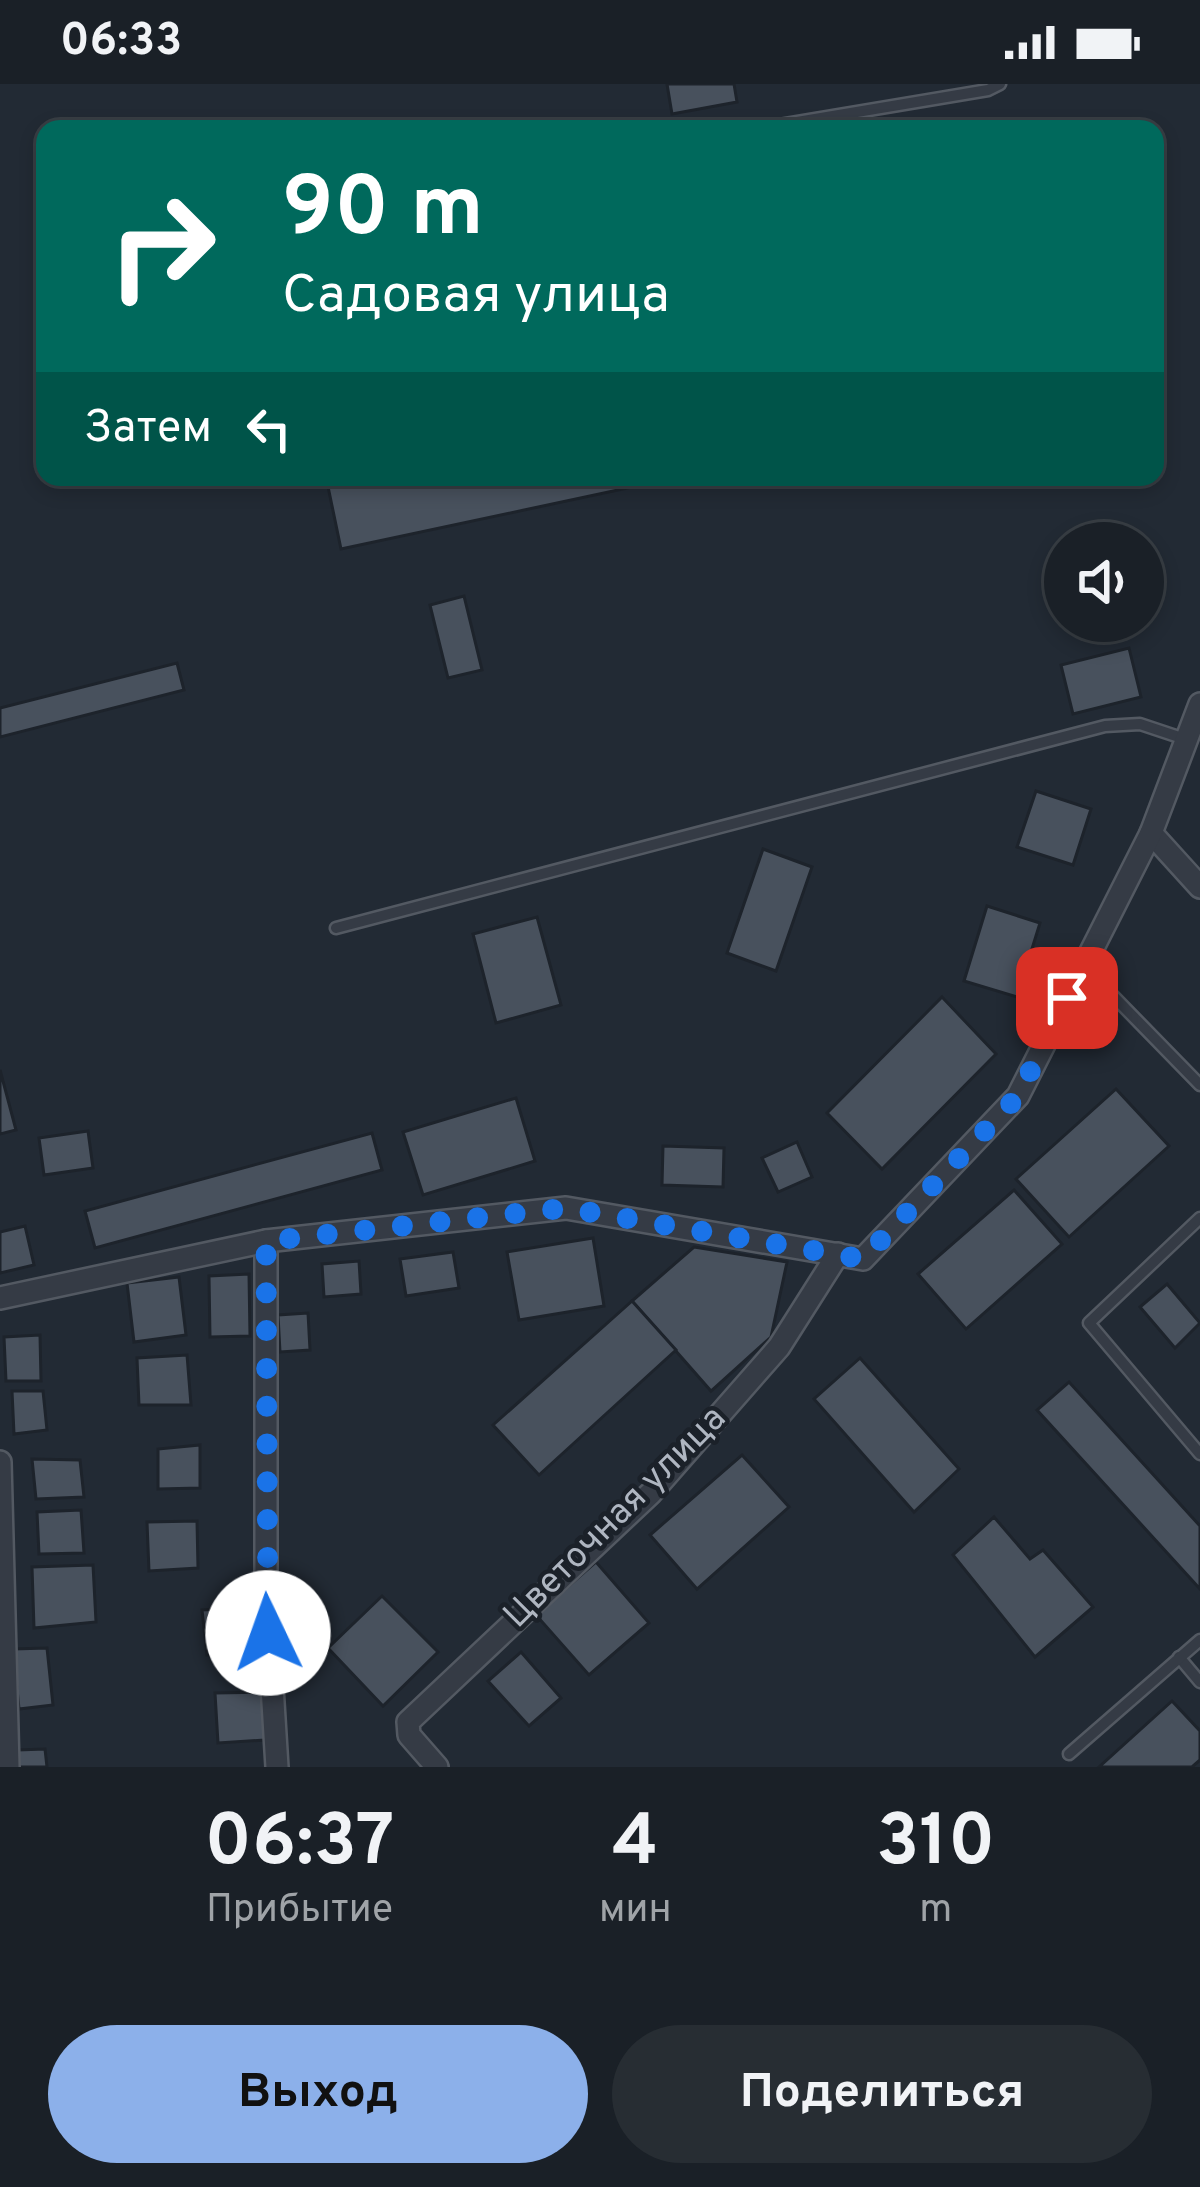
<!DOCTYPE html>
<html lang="ru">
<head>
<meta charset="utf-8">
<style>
  body { margin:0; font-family:Overpass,sans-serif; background:#272d33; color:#f1f3f6; height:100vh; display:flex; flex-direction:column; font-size:45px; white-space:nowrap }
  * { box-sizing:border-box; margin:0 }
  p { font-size:39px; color:#9fa3a7 }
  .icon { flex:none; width:66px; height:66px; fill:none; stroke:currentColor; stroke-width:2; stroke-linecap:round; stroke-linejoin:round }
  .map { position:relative; height:1683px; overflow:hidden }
  .drawer { display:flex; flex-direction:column; background:#1a2027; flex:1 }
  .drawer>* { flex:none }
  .guide { position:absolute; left:36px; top:36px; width:1128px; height:366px; border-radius:24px; box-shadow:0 6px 18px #0003,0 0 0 3px #383e44; background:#00695c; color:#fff; overflow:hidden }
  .tools { position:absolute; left:1044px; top:438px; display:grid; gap:24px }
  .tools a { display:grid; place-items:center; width:120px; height:120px; border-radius:50%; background:#1a2027; box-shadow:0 6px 18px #0003,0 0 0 3px #383e44; font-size:60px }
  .pin { position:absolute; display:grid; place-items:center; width:102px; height:102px; color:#fff; margin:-51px; border-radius:24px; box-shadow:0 6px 18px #0006 }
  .me { position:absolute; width:132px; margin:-66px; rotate:357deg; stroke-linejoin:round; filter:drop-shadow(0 0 9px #0008) }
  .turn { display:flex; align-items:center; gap:42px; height:252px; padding:0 48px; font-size:54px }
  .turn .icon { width:156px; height:156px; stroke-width:2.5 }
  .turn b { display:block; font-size:84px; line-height:102px }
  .then { display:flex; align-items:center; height:114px; padding:0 48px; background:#0003; gap:24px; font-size:45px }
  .eta { display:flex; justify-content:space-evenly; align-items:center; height:204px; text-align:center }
  .eta b { font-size:72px; font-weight:700; line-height:84px }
  .primary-button { display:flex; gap:24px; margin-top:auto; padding:24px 48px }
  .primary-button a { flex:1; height:138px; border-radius:72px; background:#8cb0ea; color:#111; font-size:48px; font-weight:700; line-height:138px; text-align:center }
  .primary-button a+a { background:#272d33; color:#f1f3f6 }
  .status { display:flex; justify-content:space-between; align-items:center; height:84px; padding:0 60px; background:#1a2027; direction:ltr }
  .status svg { height:33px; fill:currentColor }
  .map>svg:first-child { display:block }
</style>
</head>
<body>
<div class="status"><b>06:33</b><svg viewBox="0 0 49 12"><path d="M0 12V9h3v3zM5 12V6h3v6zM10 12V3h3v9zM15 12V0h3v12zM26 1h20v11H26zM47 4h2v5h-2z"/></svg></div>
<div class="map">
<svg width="1200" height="1683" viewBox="0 0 1200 1683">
  <rect width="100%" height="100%" fill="#222a34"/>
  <g fill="#48515d" stroke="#1d232b" stroke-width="3">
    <polygon points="667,0 734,0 737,18 672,30"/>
    <polygon points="326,393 679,393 341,465"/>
    <polygon points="464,512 482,586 448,594 430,521"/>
    <polygon points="1129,564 1141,613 1073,630 1061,581"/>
    <polygon points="177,579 184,606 0,653 0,624"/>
    <polygon points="1036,707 1091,725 1073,781 1017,763"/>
    <polygon points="763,765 812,783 776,887 727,869"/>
    <polygon points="987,822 1040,839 1017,913 964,897"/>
    <polygon points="537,833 561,921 496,939 473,850"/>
    <polygon points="942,913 996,970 882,1085 827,1029"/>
    <polygon points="0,986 16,1046 0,1050"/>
    <polygon points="1116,1005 1169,1062 1069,1153 1016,1095"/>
    <polygon points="516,1014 535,1077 423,1111 403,1048"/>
    <polygon points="88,1047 93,1084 44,1091 39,1054"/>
    <polygon points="372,1049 382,1086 95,1164 85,1127"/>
    <polygon points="797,1058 812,1093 778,1108 762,1074"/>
    <polygon points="663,1062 724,1064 723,1103 662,1101"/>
    <polygon points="1014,1106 1062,1160 966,1245 918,1190"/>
    <polygon points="25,1142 34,1181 0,1189 0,1148"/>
    <polygon points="593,1154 604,1222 519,1236 507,1168"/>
    <polygon points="694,1163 787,1178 771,1253 711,1307 632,1217"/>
    <polygon points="453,1168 459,1204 406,1212 400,1175"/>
    <polygon points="359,1177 361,1210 324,1213 322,1180"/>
    <polygon points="249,1190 250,1252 210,1253 209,1192"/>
    <polygon points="179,1193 186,1251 134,1258 127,1199"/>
    <polygon points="1167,1200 1200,1239 1175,1264 1140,1223"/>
    <polygon points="632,1217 676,1266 539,1391 493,1341"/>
    <polygon points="308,1229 310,1266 280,1268 278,1231"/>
    <polygon points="40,1251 41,1297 6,1297 4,1253"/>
    <polygon points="187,1271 191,1321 139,1321 137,1274"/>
    <polygon points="860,1274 959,1385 914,1428 814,1315"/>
    <polygon points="1069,1298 1200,1442 1200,1505 1037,1326"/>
    <polygon points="12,1307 43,1307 47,1346 14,1350"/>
    <polygon points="200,1361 200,1404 158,1405 158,1365"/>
    <polygon points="742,1371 789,1423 697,1505 650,1451"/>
    <polygon points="32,1375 80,1376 84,1413 36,1415"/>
    <polygon points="81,1426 84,1469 39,1470 37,1428"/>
    <polygon points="994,1433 1030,1475 1043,1466 1093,1523 1035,1573 953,1471"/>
    <polygon points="197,1437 198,1484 149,1487 147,1438"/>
    <polygon points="596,1478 649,1539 589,1591 536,1531"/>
    <polygon points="93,1481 96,1538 34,1544 32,1483"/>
    <polygon points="382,1512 438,1568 383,1622 328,1564"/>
    <polygon points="250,1523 257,1571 207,1571 202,1526"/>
    <polygon points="47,1564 53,1621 19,1625 13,1565"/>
    <polygon points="521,1568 561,1614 529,1642 488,1597"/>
    <polygon points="265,1608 265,1656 218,1659 215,1609"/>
    <polygon points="1172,1617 1200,1647 1200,1676 1192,1683 1099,1683"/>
    <polygon points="45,1665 47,1683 18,1683 17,1666"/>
  </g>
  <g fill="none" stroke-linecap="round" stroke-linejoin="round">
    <defs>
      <g id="lane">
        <polyline points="755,45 988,6 1000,0"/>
        <polyline points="336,844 1105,642 1140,640 1185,655"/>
        <polyline points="1084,882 1200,1001"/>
        <polyline points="1200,1134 1089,1239 1200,1370"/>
        <polyline points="1179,1573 1200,1598"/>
        <polyline points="1069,1670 1200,1556"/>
      </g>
      <g id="street">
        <polyline points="1151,749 1200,803"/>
        <polyline points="266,1157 266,1505 277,1683"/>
        <polyline points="0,1214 266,1157 566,1124 863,1175 1018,1012 1151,749 1200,620"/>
        <polyline points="0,1378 8,1683"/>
        <polyline points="437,1683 409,1651 408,1638 651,1409 779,1263 838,1170"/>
      </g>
    </defs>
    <use href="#lane" stroke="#535962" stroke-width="15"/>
    <use href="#street" stroke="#535962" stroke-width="26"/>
    <use href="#lane" stroke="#353b45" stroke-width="10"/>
    <use href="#street" stroke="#353b45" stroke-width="21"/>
  </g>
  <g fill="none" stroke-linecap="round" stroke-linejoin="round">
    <polyline stroke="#1a73e8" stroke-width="21" stroke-dasharray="0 37.8" points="268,1549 266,1157 566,1124 863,1175 1018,1012 1067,914"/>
  </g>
  <g text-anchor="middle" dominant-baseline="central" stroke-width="9" stroke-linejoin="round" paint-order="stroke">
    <g font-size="36" fill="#afb6c1" stroke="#1b2129">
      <text transform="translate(616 1434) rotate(-45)">Цветочная улица</text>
    </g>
  </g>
</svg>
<div class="tools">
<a><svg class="icon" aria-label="sound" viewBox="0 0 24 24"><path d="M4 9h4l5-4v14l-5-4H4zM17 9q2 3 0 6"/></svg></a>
</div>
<div class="pin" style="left:1067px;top:914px;background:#d93025"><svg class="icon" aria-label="arrive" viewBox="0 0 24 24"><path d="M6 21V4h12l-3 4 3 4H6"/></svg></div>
<svg class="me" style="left:268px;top:1549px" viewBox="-20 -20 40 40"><circle r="19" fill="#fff"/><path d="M0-13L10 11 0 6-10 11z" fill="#1a73e8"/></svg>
<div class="guide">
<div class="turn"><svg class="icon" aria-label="right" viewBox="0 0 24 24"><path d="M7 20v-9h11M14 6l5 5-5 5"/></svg><div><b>90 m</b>Садовая улица</div></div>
<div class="then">Затем<svg class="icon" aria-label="left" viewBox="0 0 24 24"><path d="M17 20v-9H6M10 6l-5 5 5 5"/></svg></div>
</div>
</div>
<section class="drawer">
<div class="eta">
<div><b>06:37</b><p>Прибытие</p></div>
<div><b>4</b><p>мин</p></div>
<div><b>310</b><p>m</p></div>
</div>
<div class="primary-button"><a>Выход</a><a>Поделиться</a></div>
</section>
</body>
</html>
